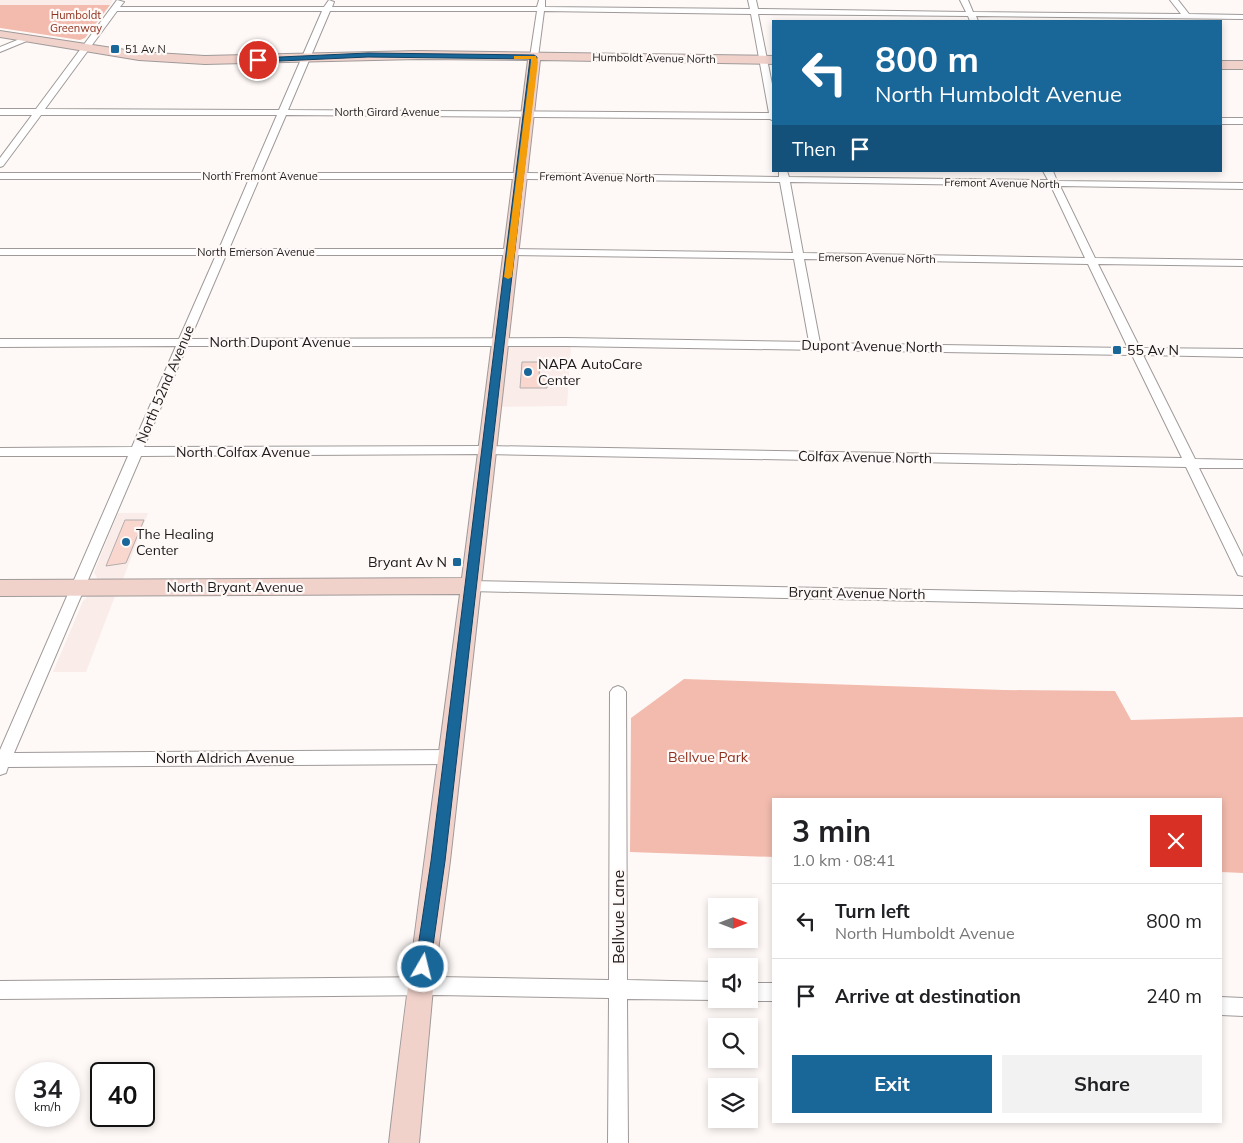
<!DOCTYPE html>
<html lang="en">
<head>
<meta charset="utf-8">
<style>
  body { margin:0; font-family:Mulish,sans-serif; background:#f2f2f2; color:#202124; height:100vh; display:flex; flex-direction:column; font-size:19px; white-space:nowrap }
  * { box-sizing:border-box; margin:0 }
  p { font-size:16px; color:#757577 }
  .icon { flex:none; width:28px; height:28px; fill:none; stroke:currentColor; stroke-width:2; stroke-linecap:round; stroke-linejoin:round }
  .map { position:relative; flex:1; overflow:hidden }
  .details { position:absolute; left:772px; top:798px; width:450px; height:325px; display:flex; flex-direction:column; background:#fff; border-radius:0px; box-shadow:0 2px 8px #0003 }
  .details>* { flex:none }
  .guide { position:absolute; left:772px; top:20px; width:450px; height:152px; border-radius:0px; box-shadow:0 2px 8px #0003; background:#196699; color:#fff; overflow:hidden }
  .needle { width:32px; rotate:90deg }
  .controls { position:absolute; left:708px; top:898px; display:grid; gap:10px }
  .controls a { display:grid; place-items:center; width:50px; height:50px; border-radius:0px; background:#fff; box-shadow:0 2px 8px #0003; font-size:25px }
  .speed { position:absolute; left:15px; top:1062px; display:flex; gap:10px; font-size:25px; font-weight:700; text-align:center }
  .speed>* { display:grid; place-content:center; width:65px; height:65px; border-radius:50%; background:#fff; box-shadow:0 2px 8px #0003; line-height:1 }
  .speed small { font-size:12px; font-weight:400 }
  .speed .limit { border:2px solid #111; border-radius:8px; background:#fff; color:#111 }
  .pin { position:absolute; display:grid; place-items:center; width:42px; height:42px; color:#fff; margin:-21px; border:2px solid #fff; border-radius:50%; box-shadow:0 1px 5px #0007 }
  .me { position:absolute; width:55px; margin:-28px; rotate:8deg; stroke-linejoin:round; filter:drop-shadow(0 0 4px #0008) }
  .turn { display:flex; align-items:center; gap:18px; height:105px; padding:0 20px; font-size:22px }
  .turn .icon { width:65px; height:65px; stroke-width:2.5 }
  .turn b { display:block; font-size:35px; line-height:42px }
  .then { display:flex; align-items:center; height:48px; padding:0 20px; background:#0003; gap:10px; font-size:19px }
  .round { display:grid; place-items:center; flex:none; width:52px; height:52px; border-radius:0px; background:#f2f2f2 }
  .headline { display:flex; align-items:center; justify-content:space-between; height:85px; padding:0 20px }
  h1 { font-size:30px; font-weight:700; line-height:38px }
  .cta { display:flex; gap:10px; margin-top:auto; padding:10px 20px }
  .cta a { flex:1; height:58px; border-radius:0px; background:#196699; color:#fff; font-size:20px; font-weight:700; line-height:58px; text-align:center }
  .cta a+a { background:#f2f2f2; color:#202124 }
  ul { padding:0; list-style:none }
  li { display:flex; align-items:center; gap:15px; height:75px; padding:0 20px; border-top:1px solid #e0e0e0 }
  li div { flex:1 }
  li b { display:block; font-size:19px }
  li em { font-style:normal }
  .map>svg:first-child { display:block }
</style>
</head>
<body>
<div class="map">
<svg width="1243" height="1143" viewBox="0 0 1243 1143">
  <rect width="100%" height="100%" fill="#fef9f7"/>
  <g fill="#faece9">
    <polygon points="0,0 113,0 110,5 0,5"/>
    <polygon points="513,346 571,346 567,406 497,407 506,349"/>
    <polygon points="118,513 148,513 123,579 98,580 94,572"/>
    <polygon points="94,595 115,596 86,672 53,672 83,601 87,597"/>
  </g>
  <g fill="#f2bbae">
    <polygon points="0,5 110,5 85,38 80,40 0,28"/>
    <polygon points="684,679 1004,690 1115,691 1131,720 1243,717 1243,873 1221,872 1221,799 774,799 774,857 630,852 631,718"/>
  </g>
  <g fill="#f9d7ce" stroke="#b3aead">
    <polygon points="522,362 540,362 539,378 547,378 547,388 520,388"/>
    <polygon points="125,520 144,520 126,563 106,566"/>
  </g>
  <g fill="none" stroke-linecap="round" stroke-linejoin="round">
    <defs>
      <g id="street">
        <path d="M117,0L124,2L120,7H324L329,0L334,2L332,7H537L539,0H545V7L750,9L748,0H756L758,9L966,12L960,0H968L973,12L1181,14L1170,0H1178L1189,14L1243,15V19L976,16L978,21H970L968,16L758,14L774,94V121L770,119L286,115L261,173H528L779,177V171H787L789,177L1048,180L1043,171H1053L1057,181L1243,183V189L1060,186L1095,258L1243,260V266L1098,264L1140,348L1243,349V357L1143,355L1195,459L1243,460V468H1199L1243,557V576L1238,575L1236,571L1186,467L487,454L141,456L14,753L450,750L456,752L458,757L456,762L450,764L8,767L6,773L0,775V750L128,456H0V448L132,447L176,346L0,347V339H179L216,255H0V249H219L249,179H0V173H252L277,115H41L3,166L0,167V158L32,115H0V109H36ZM117,11H322L279,110L45,109ZM330,11H537L530,57L534,59L538,57L544,11L751,14L769,113L288,110ZM259,179H528L780,182L793,253L511,249H229ZM790,182L1051,186L1085,258L803,253ZM226,255H511L794,259L809,342L566,338L190,339ZM804,259L1088,264L1128,348L820,343ZM187,346H566L1132,355L1182,458L487,446L144,447Z"/>
        <polygon points="27,36 34,38 0,52 0,47"/>
        <rect x="1221" y="118" width="22" height="6"/>
        <polygon points="470,581 1243,596 1243,608 470,591 465,590 463,586 465,582"/>
        <polygon points="618,686 623,688 626,692 627,980 716,982 716,999 719,999 716,1000 627,999 628,1143 608,1143 609,998 436,995 0,999 0,981 436,977 609,980 610,692 613,688"/>
        <polygon points="749,983 774,983 774,1001 749,1001 743,999 749,999"/>
        <polygon points="1221,997 1243,998 1243,1016 1221,1015"/>
      </g>
      <g id="secondary">
        <path d="M0,31L139,52L205,56L418,51L774,56V64L540,60L450,861L433,988L419,1143H389C410,960 436,777 460,594L0,596V580L462,578L528,60L418,59L205,64L139,60L0,37Z"/>
        <rect x="1221" y="61" width="22" height="8"/>
      </g>
    </defs>
    <use href="#street" stroke="#9f9a99" stroke-width="2"/>
    <use href="#secondary" stroke="#9f9a99" stroke-width="2"/>
    <use href="#street" fill="#fff" fill-rule="evenodd"/>
    <use href="#secondary" fill="#f1d2cb" fill-rule="evenodd"/>
  </g>
  <polygon fill="#196699" stroke="#104263" points="368,53 534,55 537,57 445,861 430,967 428,972 423,974 417,972 415,967 431,861 530,59 368,57 258,62 254,60 258,58"/>
  <polygon fill="#f59e0b" points="514,56 536,56 538,62 512,277 508,279 504,277 531,62 531,59 514,59"/>
  <g fill="#196699" stroke="#fef9f7" stroke-width="2">
    <rect x="110" y="44" width="10" height="10" rx="2.5"/>
    <rect x="1112" y="345" width="10" height="10" rx="2.5"/>
    <circle cx="528" cy="372" r="5"/>
    <circle cx="126" cy="542" r="5"/>
    <rect x="452" y="557" width="10" height="10" rx="2.5"/>
  </g>
  <g text-anchor="middle" dominant-baseline="central" stroke-width="4.5" stroke-linejoin="round" paint-order="stroke">
    <g font-size="11" fill="#8e301d" stroke="#fef9f7">
      <text x="76" y="15">Humboldt<tspan x="76" dy="13">Greenway</tspan></text>
    </g>
    <g font-size="11" fill="#1b1919" stroke="#fef9f7" text-anchor="start">
      <text x="125" y="49">51 Av N</text>
    </g>
    <g font-size="11" fill="#1b1919" stroke="#fef9f7">
      <text transform="translate(654 58) rotate(1)">Humboldt Avenue North</text>
      <text x="387" y="112">North Girard Avenue</text>
      <text x="260" y="176">North Fremont Avenue</text>
      <text transform="translate(597 177) rotate(1)">Fremont Avenue North</text>
      <text transform="translate(1002 183) rotate(1)">Fremont Avenue North</text>
      <text x="256" y="252">North Emerson Avenue</text>
      <text transform="translate(877 258) rotate(1)">Emerson Avenue North</text>
    </g>
    <g font-size="14" fill="#1b1919" stroke="#fef9f7">
      <text x="280" y="342">North Dupont Avenue</text>
      <text transform="translate(872 346) rotate(1)">Dupont Avenue North</text>
      <text transform="translate(165 384) rotate(-67)">North 52nd Avenue</text>
      <text x="243" y="452">North Colfax Avenue</text>
      <text transform="translate(865 457) rotate(1)">Colfax Avenue North</text>
      <text x="235" y="587">North Bryant Avenue</text>
      <text transform="translate(857 593) rotate(1)">Bryant Avenue North</text>
      <text x="225" y="758">North Aldrich Avenue</text>
    </g>
    <g font-size="14" fill="#1b1919" stroke="#fef9f7" text-anchor="start">
      <text x="1127" y="350">55 Av N</text>
      <text x="538" y="364">NAPA AutoCare<tspan x="538" dy="16">Center</tspan></text>
      <text x="136" y="534">The Healing<tspan x="136" dy="16">Center</tspan></text>
      <text x="447" y="562" text-anchor="end">Bryant Av N</text>
    </g>
    <g font-size="14" fill="#8e301d" stroke="#fef9f7">
      <text x="708" y="757">Bellvue Park</text>
    </g>
    <g font-size="16" fill="#1b1919" stroke="#fef9f7">
      <text transform="translate(618 917) rotate(-90)">Bellvue Lane</text>
    </g>
  </g>
</svg>
<div class="controls">
<a><svg class="needle" viewBox="-14 -14 28 28"><path d="M0-13l5 13h-10z" fill="#e53935"/><path d="M0 13l5-13h-10z" fill="#757577"/></svg></a>
<a><svg class="icon" aria-label="sound" viewBox="0 0 24 24"><path d="M4 9h4l5-4v14l-5-4H4zM17 9q2 3 0 6"/></svg></a>
<a><svg class="icon" aria-label="search" viewBox="0 0 24 24"><circle cx="10" cy="10" r="6"/><path d="M15 15l6 6"/></svg></a>
<a><svg class="icon" aria-label="layers" viewBox="0 0 24 24"><path d="M12 4l9 5-9 5-9-5zM3 14l9 5 9-5"/></svg></a>
</div>
<div class="speed"><div>34<small>km/h</small></div><div class="limit">40</div></div>
<div class="pin" style="left:258px;top:60px;background:#d93025"><svg class="icon" aria-label="arrive" viewBox="0 0 24 24"><path d="M6 21V4h12l-3 4 3 4H6"/></svg></div>
<svg class="me" style="left:423px;top:967px" viewBox="-20 -20 40 40"><circle r="17" fill="#196699" stroke="#fff" stroke-width="3"/><path d="M0-11L8 9 0 5-8 9z" fill="#fff"/></svg>
<div class="guide">
<div class="turn"><svg class="icon" aria-label="left" viewBox="0 0 24 24"><path d="M17 20v-9H6M10 6l-5 5 5 5"/></svg><div><b>800 m</b>North Humboldt Avenue</div></div>
<div class="then">Then<svg class="icon" aria-label="arrive" viewBox="0 0 24 24"><path d="M6 21V4h12l-3 4 3 4H6"/></svg></div>
</div>
<section class="details">
<div class="headline"><div><h1>3 min</h1><p>1.0 km · 08:41</p></div><a class="round" style="background:#d93025;color:#fff"><svg class="icon" aria-label="close" viewBox="0 0 24 24"><path d="M6 6l12 12M18 6L6 18"/></svg></a></div>
<ul>
<li><svg class="icon" aria-label="left" viewBox="0 0 24 24"><path d="M17 20v-9H6M10 6l-5 5 5 5"/></svg><div><b>Turn left</b><p>North Humboldt Avenue</p></div><em>800 m</em></li>
<li><svg class="icon" aria-label="arrive" viewBox="0 0 24 24"><path d="M6 21V4h12l-3 4 3 4H6"/></svg><div><b>Arrive at destination</b></div><em>240 m</em></li>
</ul>
<div class="cta"><a>Exit</a><a>Share</a></div>
</section>
</div>
</body>
</html>
